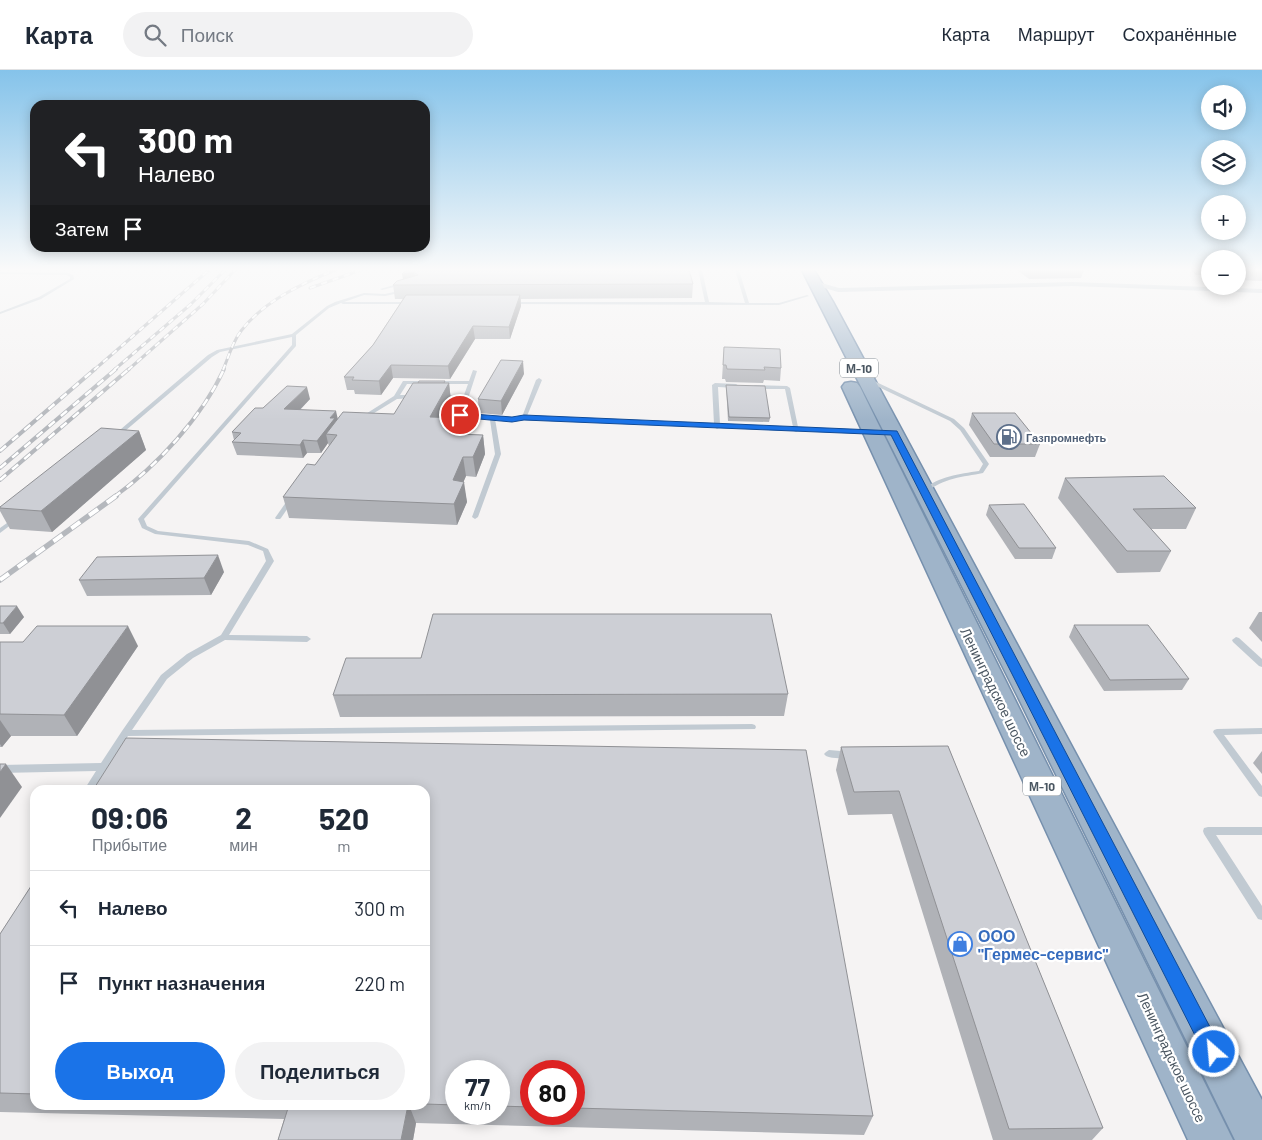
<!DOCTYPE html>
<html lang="ru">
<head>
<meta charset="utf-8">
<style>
  body { margin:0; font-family:Barlow,sans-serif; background:#f2f2f3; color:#1f2937; height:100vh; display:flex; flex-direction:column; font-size:19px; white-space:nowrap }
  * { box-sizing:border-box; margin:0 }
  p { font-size:16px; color:#747a83 }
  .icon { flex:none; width:28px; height:28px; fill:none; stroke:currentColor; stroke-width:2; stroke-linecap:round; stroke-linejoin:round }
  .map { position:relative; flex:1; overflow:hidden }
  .sheet { position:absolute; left:30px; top:715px; width:400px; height:325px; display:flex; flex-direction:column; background:#fff; border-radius:15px; box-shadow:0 2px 12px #0003 }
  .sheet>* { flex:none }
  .top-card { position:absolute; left:30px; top:30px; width:400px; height:152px; border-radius:15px; box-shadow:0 2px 12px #0003; background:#202124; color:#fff; overflow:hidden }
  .fabs { position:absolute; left:1201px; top:15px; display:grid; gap:10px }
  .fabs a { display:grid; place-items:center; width:45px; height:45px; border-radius:50%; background:#fff; box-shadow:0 2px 12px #0003; font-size:25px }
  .speed { position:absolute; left:445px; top:990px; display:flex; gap:10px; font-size:25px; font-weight:700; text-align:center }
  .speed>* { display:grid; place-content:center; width:65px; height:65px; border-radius:50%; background:#fff; box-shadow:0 2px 12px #0003; line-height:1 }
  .speed small { font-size:12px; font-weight:400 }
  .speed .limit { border:8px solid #d22; background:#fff; color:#111 }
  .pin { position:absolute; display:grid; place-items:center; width:42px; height:42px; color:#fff; margin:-21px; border:2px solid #fff; border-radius:50%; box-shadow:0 1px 5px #0007 }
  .me { position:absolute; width:55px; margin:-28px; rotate:333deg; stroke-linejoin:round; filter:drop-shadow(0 0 4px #0008) }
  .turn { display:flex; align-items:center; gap:18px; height:105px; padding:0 25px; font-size:22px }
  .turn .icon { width:65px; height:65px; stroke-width:2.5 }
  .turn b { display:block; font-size:35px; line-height:42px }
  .then { display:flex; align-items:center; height:48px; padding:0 25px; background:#0003; gap:10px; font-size:19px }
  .eta { display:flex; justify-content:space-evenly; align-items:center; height:85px; text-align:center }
  .eta b { font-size:30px; font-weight:700; line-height:35px }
  .cta { display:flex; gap:10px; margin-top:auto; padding:10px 25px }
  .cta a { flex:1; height:58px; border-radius:30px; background:#1a73e8; color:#fff; font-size:20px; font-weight:700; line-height:58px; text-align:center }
  .cta a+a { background:#f2f2f3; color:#1f2937 }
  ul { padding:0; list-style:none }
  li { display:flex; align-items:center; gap:15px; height:75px; padding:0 25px; border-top:1px solid #e0e1e3 }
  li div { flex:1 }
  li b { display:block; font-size:19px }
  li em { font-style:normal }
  header { display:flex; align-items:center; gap:30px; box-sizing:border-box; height:70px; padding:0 25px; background:#fff; border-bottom:1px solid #e0e1e3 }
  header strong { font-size:24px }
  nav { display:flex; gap:28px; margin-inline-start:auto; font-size:18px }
  .search { width:350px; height:45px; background:#f2f2f3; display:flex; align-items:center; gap:12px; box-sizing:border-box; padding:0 18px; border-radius:28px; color:#747a83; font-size:19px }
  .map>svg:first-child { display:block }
</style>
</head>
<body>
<header>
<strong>Карта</strong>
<div class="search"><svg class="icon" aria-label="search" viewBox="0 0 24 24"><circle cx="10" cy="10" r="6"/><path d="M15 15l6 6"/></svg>Поиск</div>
<nav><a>Карта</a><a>Маршрут</a><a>Сохранённые</a></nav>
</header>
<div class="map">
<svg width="1262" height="1070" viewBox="0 0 1262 1070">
  <rect width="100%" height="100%" fill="#f5f3f3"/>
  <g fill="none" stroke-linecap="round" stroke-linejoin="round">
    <defs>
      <g id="trunk">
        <polygon points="802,200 814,200 833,232 1262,1030 1262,1070 1235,1070 1020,631"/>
        <polygon points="851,312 857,313 860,317 1233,1070 1188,1070 842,317 845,313"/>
      </g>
    </defs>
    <use href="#trunk" stroke="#7690ad" stroke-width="3"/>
    <g fill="#c1cad2" fill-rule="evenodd">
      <polygon points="698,200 702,200 709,232 745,233 735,200 739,200 749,233 779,233 807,225 809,226 779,235 511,234 509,233 511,232 705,232"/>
      <polygon points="0,202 68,203 73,205 74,209 41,229 0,244 0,242 39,227 70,209 70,207 67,205 0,204"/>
      <polygon points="401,213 402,213 402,215 382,220 380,219"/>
      <polygon points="403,220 405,221 404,222 385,226 364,225 344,232 410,232 410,234 343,234 341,233 329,238 296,265 296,276 144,449 147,456 158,461 249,471 268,479 274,491 229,565 307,566 311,569 307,572 225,570 193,588 167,609 132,660 752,654 755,655 756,657 755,659 128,666 94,720 84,720 96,701 0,703 0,695 101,693 122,661 161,605 187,584 221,565 266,491 263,481 248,475 155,464 142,458 138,449 292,275 292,267 220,282 212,287 118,367 114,367 114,365 208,285 217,280 292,264 327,236 335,232 364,223 385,224"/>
      <polygon points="473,300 477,301 463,344 512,347 522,347 536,310 539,308 542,310 527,346 714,354 712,315 715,313 736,314 739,316 736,318 718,317 720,354 793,357 785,319 755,319 752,317 755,315 787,316 790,318 798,357 894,361 897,363 894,365 798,361 796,362 794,361 719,358 717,359 714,357 495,349 501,384 478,447 475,449 472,447 495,384 490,350 458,346 457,345 463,329 442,329 439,327 442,325 464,325 468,314 407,314 400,325 413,325 416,327 415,328 397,329 366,348 361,347 394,326 403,311 469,311"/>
      <path d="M868,310H872L954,349L964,358L989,394L983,403C963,407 943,408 927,422H923V420C939,406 959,404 979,401L983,394L960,360L950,351L868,312Z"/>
      <polygon points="291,427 294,429 281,448 280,449 276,449 275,448 289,428"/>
      <polygon points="14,448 16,449 17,450 16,451 0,463 0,458"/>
      <polygon points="1236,567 1239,568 1262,589 1262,597 1259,596 1233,572 1232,570"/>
      <polygon points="1262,658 1262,664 1224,665 1262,716 1262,727 1259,726 1213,662 1214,660 1217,659"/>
      <path d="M829,680L852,682L854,684L852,686C845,689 833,689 826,686L824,684L826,682Z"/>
      <polygon points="1208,757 1262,757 1262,765 1216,765 1262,836 1262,850 1258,849 1204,764 1203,761 1204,758"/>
    </g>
    <polygon fill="#c1cad2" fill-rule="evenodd" points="811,210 839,218 1072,212 1262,219 1262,223 1072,216 838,222 811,214"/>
    <use href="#trunk" fill="#9fb4c9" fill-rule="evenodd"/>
    <defs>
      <g id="rail-far2">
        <polyline points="310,218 361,200"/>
        <polyline points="94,300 209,200"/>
        <polyline points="114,300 191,234 225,200"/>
        <polyline points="128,300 203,234 235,200"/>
        <path d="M223,300C228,288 233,271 241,261C264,231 301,214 335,200"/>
      </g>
      <g id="rail-far1">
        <polyline points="0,381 95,299"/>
        <polyline points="0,398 116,299"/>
        <polyline points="0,410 129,299"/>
        <path d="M114,427C157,396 202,347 224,299"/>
      </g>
      <polyline id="rail" points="0,510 116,426"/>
    </defs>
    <use href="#rail-far2" stroke="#b5b8bd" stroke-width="3"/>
    <use href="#rail-far1" stroke="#b5b8bd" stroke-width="4"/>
    <use href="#rail" stroke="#b5b8bd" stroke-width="5.5"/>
    <use href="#rail-far2" stroke="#fff" stroke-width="2" stroke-dasharray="6" stroke-linecap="butt"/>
    <use href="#rail-far1" stroke="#fff" stroke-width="2.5" stroke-dasharray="8" stroke-linecap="butt"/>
    <use href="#rail" stroke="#fff" stroke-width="4" stroke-dasharray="11" stroke-linecap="butt"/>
  </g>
  <g fill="#b0b2b7" fill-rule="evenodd">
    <polygon points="411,200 693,214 692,228 521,229 521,236 510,269 475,269 450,309 393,308 381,325 355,324 354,320 347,320 344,307 373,275 403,229 395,229 393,215 403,209"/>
    <polygon points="1017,200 1084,200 1081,208 1029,209"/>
    <polygon points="1191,200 1210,200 1210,205 1196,205"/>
    <polygon points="1238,200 1262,200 1262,211 1238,210"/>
    <polygon points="724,277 781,298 780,311 764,310 763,313 726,312 725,309 722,309"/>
    <polygon points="524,304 502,345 479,343 478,329"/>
    <polygon points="445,313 449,313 451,331 443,347 465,364 483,365 485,384 476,407 466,406 463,412 467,432 457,455 289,448 283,427 315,395 329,376 328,373 321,383 307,383 303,388 237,385 232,372 234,370 232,362 263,338 310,329 300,340 337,349 394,344"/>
    <polygon points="726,315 770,348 769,352 728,351"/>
    <polygon points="972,343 1040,374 1035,387 990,387 969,355"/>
    <polygon points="139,361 146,380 52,462 10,459 0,441 0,437"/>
    <polygon points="1065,408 1196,438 1186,459 1151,459 1171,481 1160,502 1117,503 1058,428"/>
    <polygon points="989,435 1056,478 1052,489 1015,489 986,445"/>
    <polygon points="224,502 211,525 87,526 79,510"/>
    <polygon points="0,536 24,547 10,564 0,564"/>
    <polygon points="1259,542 1262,542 1262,572 1249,558"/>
    <polygon points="1074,555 1189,609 1182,620 1104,621 1069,567"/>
    <polygon points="0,572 138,576 77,666 11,666 2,677 0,677"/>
    <polygon points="788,624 784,646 340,647 333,625"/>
    <polygon points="948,676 1103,1058 1092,1070 993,1070 892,744 848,745 836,700 841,677"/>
    <polygon points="1262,681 1262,704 1253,693"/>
    <path d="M425,720L873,1046L864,1065L416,1053L413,1070H278L284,1049L0,1042V864L35,810V1035H425ZM456,1001H499V1044H456ZM531,1001H574V1044H531Z"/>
  </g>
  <g fill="#909195">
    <polygon points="411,200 442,200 419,206 418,205 414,202 417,215 404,215 402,204 412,202"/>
    <polygon points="520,225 521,236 510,269 509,257"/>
    <polygon points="473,256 475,269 450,309 448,296"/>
    <polygon points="523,291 524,304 502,345 501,331"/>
    <polygon points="391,295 393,308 381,325 379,311"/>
    <polygon points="449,313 451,331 433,366 430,347"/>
    <polygon points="307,317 310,329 288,352 284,339"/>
    <polygon points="336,341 339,354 326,364 328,373 321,383 317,371 330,348"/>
    <polygon points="463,348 465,367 455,364"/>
    <polygon points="139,361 146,380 52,462 41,441"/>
    <polygon points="483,365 485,384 476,407 473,387"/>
    <polygon points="303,370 307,383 303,388 300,375"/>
    <polygon points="463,387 466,406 456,430 453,410"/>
    <polygon points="464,412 467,432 457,455 454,434"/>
    <polygon points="218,485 224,502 211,525 204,508"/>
    <polygon points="17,536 24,547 10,564 3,553"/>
    <polygon points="128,556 138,576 77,666 64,645"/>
    <polygon points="0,650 11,666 2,677 0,674"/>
    <polygon points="6,694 22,717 0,748 0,702"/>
    <polygon points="408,1035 409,1035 416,1053 413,1070 401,1070"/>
  </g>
  <g fill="#cdcfd5" stroke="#909195">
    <polygon points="411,200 689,200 693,214 393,215 397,211 418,205 414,202 402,204 404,202"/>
    <polygon points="406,225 520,225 509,257 473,256 448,296 391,295 379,311 352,310 354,307 344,307 373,275"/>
    <polygon points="724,277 780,279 781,298 764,297 765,300 727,299 726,295 723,295"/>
    <polygon points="501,290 523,291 501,331 478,329"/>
    <polygon points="419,311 445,311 444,313 418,313"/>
    <polygon points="413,313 449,313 430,347 463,348 455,364 483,365 473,387 463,387 453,410 464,412 454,434 283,427 307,394 315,395 337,365 326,364 343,342 394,344"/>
    <polygon points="726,315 765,316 770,348 729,347"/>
    <polygon points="287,316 307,317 284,339 336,341 330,348 335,348 317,371 303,370 300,375 232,372 241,363 232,362 255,338 263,338"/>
    <polygon points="972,343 1015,343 1040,374 994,374"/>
    <polygon points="101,358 139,361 41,441 0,438 0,437"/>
    <polygon points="1164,406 1196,438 1133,439 1171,481 1127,481 1065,408"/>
    <polygon points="1024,434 1056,478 1019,478 989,435"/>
    <polygon points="218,485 204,508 79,510 97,487"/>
    <polygon points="0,536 17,536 3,553 0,553"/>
    <polygon points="433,544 771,544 788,624 333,625 346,588 421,588"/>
    <polygon points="1074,555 1148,555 1189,609 1110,610"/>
    <polygon points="37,556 128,556 64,645 0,644 0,572 23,572"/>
    <polygon points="126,668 806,680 873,1046 574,1038 574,1001 531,1001 531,1037 499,1036 499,1001 456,1001 456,1035 425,1034 425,720 93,720"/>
    <polygon points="948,676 1103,1058 1009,1059 899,721 854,722 841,677"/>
    <polygon points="0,694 6,694 0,702"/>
    <polygon points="35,810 35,1024 0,1023 0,864"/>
    <polygon points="289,1035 408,1035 401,1070 278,1070"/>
  </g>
  <linearGradient id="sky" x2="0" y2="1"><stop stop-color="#85c3ea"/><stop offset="0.57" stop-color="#fafafa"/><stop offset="1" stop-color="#fafafa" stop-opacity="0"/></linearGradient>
  <rect width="1262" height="350" fill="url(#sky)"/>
  <polygon fill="#1a73e8" stroke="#114b97" points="460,343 512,347 524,345 897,361 1220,976 1223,982 1220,989 1214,992 1207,989 891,365 524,350 512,352 457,347 456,345"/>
  <defs>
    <symbol id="fuel-ring" viewBox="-11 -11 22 22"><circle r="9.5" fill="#fff" stroke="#5c6f8a" stroke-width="1.5"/><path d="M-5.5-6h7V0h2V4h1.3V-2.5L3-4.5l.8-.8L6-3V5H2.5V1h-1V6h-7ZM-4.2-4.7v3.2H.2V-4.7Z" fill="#5c6f8a"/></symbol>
    <symbol id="shop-ring" viewBox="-11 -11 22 22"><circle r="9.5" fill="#fff" stroke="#3f7fe0" stroke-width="1.5"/><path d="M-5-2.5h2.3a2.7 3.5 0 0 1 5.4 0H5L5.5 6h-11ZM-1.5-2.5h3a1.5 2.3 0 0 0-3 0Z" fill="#3f7fe0"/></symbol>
  </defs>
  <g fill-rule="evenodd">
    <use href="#fuel-ring" x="995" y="353" width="28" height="28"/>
    <use href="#shop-ring" x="946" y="860" width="28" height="28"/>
  </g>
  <g text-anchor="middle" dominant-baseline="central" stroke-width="4.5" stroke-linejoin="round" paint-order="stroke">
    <g font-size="11" font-weight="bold" fill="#4e5e75" stroke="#fff" text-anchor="start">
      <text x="1026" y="367">Газпромнефть</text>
    </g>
    <g fill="#fff" stroke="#808990" stroke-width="1">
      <rect x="840" y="288.5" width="38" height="19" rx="4"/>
      <rect x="1023" y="706.5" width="38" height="19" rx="4"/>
    </g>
    <g font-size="12" font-weight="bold" fill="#4a5661">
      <text x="859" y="298">М-10</text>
      <text x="1042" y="716">М-10</text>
    </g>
    <g font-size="14" fill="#4a5661" stroke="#fff">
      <text transform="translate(996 622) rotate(64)">Ленинградское шоссе</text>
      <text transform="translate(1172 987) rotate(65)">Ленинградское шоссе</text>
    </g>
    <g font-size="16" font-weight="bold" fill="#366cbe" stroke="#fff" text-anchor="start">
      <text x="978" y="865">ООО<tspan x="978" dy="18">"Гермес-сервис"</tspan></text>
    </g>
  </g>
</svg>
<div class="fabs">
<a><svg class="icon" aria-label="sound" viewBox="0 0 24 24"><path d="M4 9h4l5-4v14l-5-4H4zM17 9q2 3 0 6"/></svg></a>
<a><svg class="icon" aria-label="layers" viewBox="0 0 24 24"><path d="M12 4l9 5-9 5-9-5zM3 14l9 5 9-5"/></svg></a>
<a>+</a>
<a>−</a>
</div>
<div class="speed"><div>77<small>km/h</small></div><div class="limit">80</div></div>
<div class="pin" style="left:460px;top:345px;background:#d93025"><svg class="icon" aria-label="arrive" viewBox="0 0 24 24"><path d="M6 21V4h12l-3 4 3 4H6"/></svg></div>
<svg class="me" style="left:1214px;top:982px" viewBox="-20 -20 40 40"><circle r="17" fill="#1a73e8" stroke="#fff" stroke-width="3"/><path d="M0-11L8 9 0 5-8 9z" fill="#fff"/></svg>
<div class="top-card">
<div class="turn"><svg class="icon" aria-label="left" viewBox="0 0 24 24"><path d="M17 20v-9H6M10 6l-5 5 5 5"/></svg><div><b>300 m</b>Налево</div></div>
<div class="then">Затем<svg class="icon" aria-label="arrive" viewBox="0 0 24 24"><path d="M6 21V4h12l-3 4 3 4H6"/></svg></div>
</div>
<section class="sheet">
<div class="eta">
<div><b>09:06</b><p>Прибытие</p></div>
<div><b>2</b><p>мин</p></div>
<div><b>520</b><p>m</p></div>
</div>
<ul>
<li><svg class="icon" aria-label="left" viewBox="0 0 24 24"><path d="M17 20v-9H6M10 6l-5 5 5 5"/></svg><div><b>Налево</b></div><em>300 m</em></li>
<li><svg class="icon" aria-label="arrive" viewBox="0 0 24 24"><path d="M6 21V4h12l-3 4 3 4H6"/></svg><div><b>Пункт назначения</b></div><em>220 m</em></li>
</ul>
<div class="cta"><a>Выход</a><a>Поделиться</a></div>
</section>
</div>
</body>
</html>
